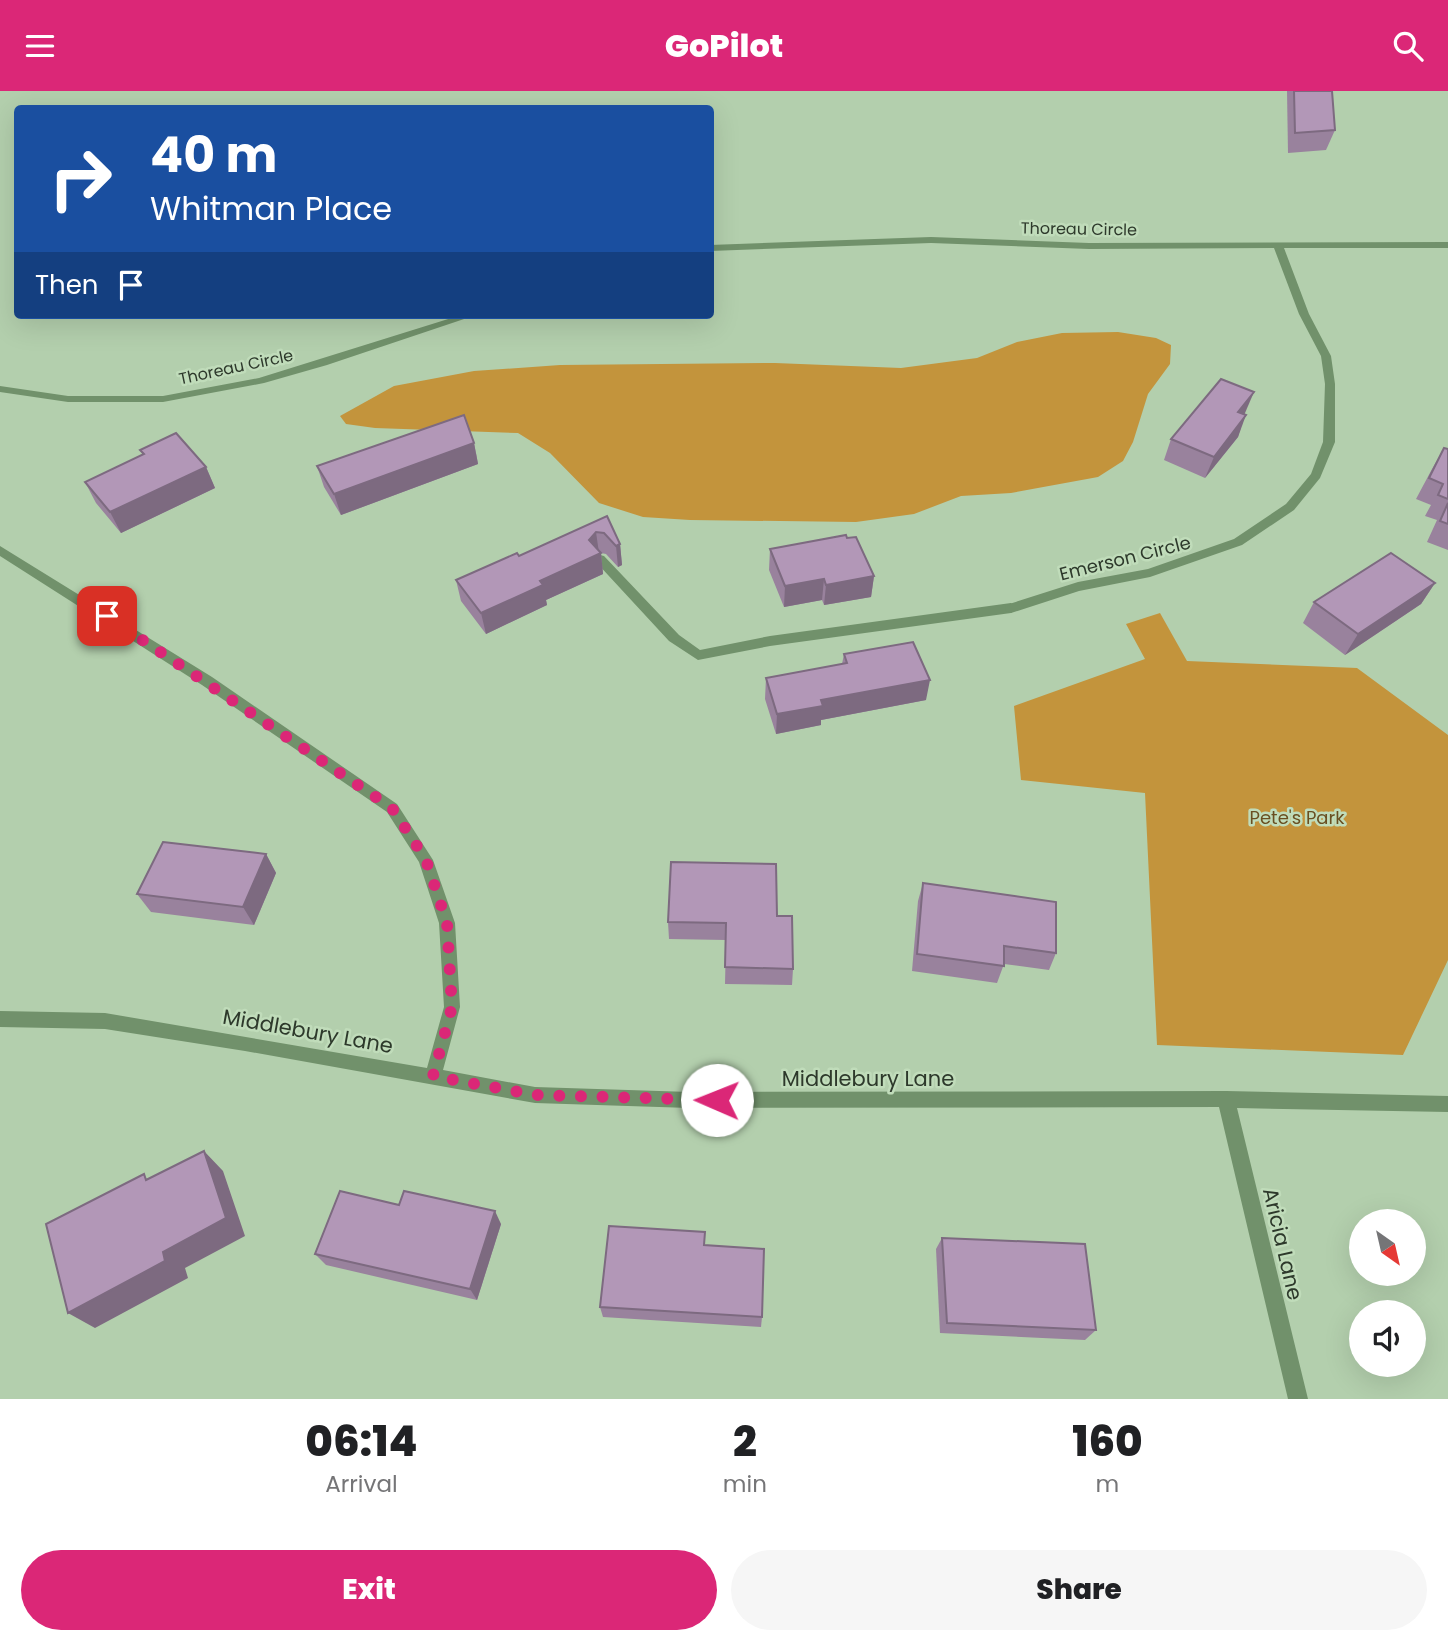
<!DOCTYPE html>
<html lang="en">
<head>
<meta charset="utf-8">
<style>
  body { margin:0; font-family:Poppins,sans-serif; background:#f6f6f6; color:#202124; height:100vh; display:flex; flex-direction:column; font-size:26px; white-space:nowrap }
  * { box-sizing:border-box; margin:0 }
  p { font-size:23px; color:#757577 }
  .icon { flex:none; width:38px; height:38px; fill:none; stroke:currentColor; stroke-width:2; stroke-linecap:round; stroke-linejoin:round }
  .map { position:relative; height:1308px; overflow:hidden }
  .details { display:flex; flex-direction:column; background:#fff; flex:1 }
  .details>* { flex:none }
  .guide { position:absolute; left:14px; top:14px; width:700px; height:214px; border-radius:7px; box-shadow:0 7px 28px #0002; background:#1a4fa0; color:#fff; overflow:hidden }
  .needle { width:46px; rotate:146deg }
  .buttons { position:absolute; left:1349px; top:1118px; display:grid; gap:14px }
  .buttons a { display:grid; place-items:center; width:77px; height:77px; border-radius:50%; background:#fff; box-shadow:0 7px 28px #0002; font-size:35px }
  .pin { position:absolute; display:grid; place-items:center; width:60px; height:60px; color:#fff; margin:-30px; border-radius:14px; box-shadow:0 4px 10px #0006 }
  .me { position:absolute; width:77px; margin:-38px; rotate:271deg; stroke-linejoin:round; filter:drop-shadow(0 0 5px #0008) }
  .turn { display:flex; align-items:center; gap:24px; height:147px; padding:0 21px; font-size:32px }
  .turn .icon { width:91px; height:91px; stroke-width:2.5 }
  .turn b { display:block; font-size:49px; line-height:60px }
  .then { display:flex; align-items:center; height:66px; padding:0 21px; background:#0003; gap:14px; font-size:26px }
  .eta { display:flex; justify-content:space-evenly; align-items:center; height:119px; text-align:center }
  .eta b { font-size:42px; font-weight:800; line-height:49px }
  .button { display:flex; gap:14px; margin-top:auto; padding:14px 21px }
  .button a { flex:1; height:80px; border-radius:42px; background:#db2777; color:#fff; font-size:28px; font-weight:800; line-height:80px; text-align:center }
  .button a+a { background:#f6f6f6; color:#202124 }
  header { display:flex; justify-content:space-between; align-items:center; height:91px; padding:0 21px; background:#db2777; color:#fff; font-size:32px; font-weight:800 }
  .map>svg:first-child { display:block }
</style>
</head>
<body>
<header><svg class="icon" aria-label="menu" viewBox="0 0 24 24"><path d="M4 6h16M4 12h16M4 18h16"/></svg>GoPilot<svg class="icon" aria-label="search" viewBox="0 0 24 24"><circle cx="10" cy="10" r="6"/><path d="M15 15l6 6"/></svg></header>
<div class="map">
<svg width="1448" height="1308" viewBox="0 0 1448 1308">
  <rect width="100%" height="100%" fill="#b3cfad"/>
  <g fill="#c3943c">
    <polygon points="1118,241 1156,247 1171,254 1170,273 1148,303 1133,351 1123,370 1098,386 1011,402 961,405 914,423 856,431 690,429 643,426 599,412 550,362 518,342 375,337 346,333 340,325 394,295 474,280 560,274 775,272 901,277 977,267 1017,251 1062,242"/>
    <polygon points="1160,522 1187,570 1357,577 1448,644 1448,869 1403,964 1157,954 1145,702 1021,689 1014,615 1145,568 1126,533"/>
  </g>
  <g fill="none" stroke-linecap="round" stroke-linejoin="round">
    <polygon fill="#71916b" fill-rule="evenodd" points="600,464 604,465 679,544 700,559 770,545 1011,512 1017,517 1011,522 770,555 698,569 669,550 596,471 594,468"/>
    <g fill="#71916b" fill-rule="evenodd">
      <polygon points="931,146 1089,152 1448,151 1448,157 1284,157 1309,223 1331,265 1335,293 1335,351 1320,387 1294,419 1242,454 1150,486 1079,500 1011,522 1006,520 1005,517 1006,514 1078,491 1148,478 1234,448 1286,413 1311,383 1323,351 1325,293 1321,265 1299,223 1274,157 1089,158 931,152 710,160 710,154"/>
      <polygon points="461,224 476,224 327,274 264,292 163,311 68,311 0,301 0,295 68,305 163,305 259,287"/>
      <polygon points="0,455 212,586 397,713 433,769 455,832 460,916 443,979 535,996 690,1001 1226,1000 1448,1005 1448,1021 1237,1017 1308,1308 1288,1308 1219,1016 690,1017 535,1012 245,960 105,938 0,936 0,920 105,922 427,977 444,916 439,832 419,771 387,721 202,594 0,465"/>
    </g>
  </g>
  <g fill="#99829d">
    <polygon points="1287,0 1332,0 1335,39 1326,59 1288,62"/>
    <polygon points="1245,322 1238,346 1205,387 1164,369 1171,348"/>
    <polygon points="474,352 478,373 341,424 324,396 317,375"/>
    <polygon points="1444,357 1448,358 1448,459 1427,451 1437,429 1425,425 1431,414 1416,408 1432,378"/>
    <polygon points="140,359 206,376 215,397 121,442 96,412 85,391 143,364"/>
    <polygon points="607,425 620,453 622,474 618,476 606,463 601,462 603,483 546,509 547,514 486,543 461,510 456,489 519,465"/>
    <polygon points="847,447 874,485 871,506 824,514 822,509 784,516 769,479 770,458"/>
    <polygon points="1435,492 1421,513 1345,564 1303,532 1314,511"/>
    <polygon points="844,563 926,609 821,629 821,634 776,643 765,608 766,587 842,573"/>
    <polygon points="266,763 276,782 254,834 151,821 137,803"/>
    <polygon points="923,792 1056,862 1049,879 1004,873 997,892 912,880 918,810"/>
    <polygon points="777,825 793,878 792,894 725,893 726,849 669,848 668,831"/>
    <polygon points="399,1114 501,1133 477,1209 326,1174 315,1163"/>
    <polygon points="942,1147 1096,1239 1085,1249 940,1242 936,1158"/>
    <polygon points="705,1154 762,1226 761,1236 603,1226 600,1216"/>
  </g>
  <g fill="#7d6a80">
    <polygon points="1254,301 1245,322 1230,342 1238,321"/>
    <polygon points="1246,324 1238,346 1205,387 1214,366"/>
    <polygon points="474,352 478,373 341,424 334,403"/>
    <polygon points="206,376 215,397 121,442 110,421"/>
    <polygon points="596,441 599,462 601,462 603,483 546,509 547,514 486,543 481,522 540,490 589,449"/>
    <polygon points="620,453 622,474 618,476 616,455"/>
    <polygon points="874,485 871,506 824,514 826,494"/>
    <polygon points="824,488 822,509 784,516 785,495"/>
    <polygon points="1435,492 1421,513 1345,564 1358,543"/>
    <polygon points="930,589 926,609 821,629 821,634 776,643 777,623 821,609"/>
    <polygon points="266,763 276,782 254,834 243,816"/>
    <polygon points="204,1060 223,1080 245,1145 185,1177 188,1187 95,1237 68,1222 163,1161"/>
    <polygon points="495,1120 501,1133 477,1209 470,1198"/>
  </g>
  <g fill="#b297b7" stroke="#7d6a80" stroke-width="2">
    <polygon points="1294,0 1332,0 1335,39 1295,42"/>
    <polygon points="1221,288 1254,301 1238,321 1246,324 1214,366 1171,348"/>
    <polygon points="464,324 474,352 334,403 317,375"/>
    <polygon points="176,342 206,376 110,421 85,391 144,363 140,359"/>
    <polygon points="1444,357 1448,358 1448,408 1438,404 1443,393 1429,387"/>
    <polygon points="1448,412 1448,433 1440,430"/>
    <polygon points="607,425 620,453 616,455 604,442 596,441 589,449 601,462 540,490 543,494 481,522 456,489 517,462 519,465"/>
    <polygon points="846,444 847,447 856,446 874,485 826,494 824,488 785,495 770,458"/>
    <polygon points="1391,462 1435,492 1358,543 1314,511"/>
    <polygon points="913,551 930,589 821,609 823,615 777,623 766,587 847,572 844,563"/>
    <polygon points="163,751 266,763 243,816 137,803"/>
    <polygon points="671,771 776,773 777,825 792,825 793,878 725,876 726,832 668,831"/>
    <polygon points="923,792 1056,811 1056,862 1004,855 1004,875 917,863"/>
    <polygon points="204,1060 226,1127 163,1161 165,1170 68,1222 46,1133 144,1083 146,1089"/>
    <polygon points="340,1100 399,1114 404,1100 495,1120 470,1198 315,1163"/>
    <polygon points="609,1135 705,1141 704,1154 764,1158 762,1226 600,1216"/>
    <polygon points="942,1147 1085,1153 1096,1239 947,1232"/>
  </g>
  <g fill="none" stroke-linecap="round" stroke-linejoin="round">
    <polyline stroke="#db2777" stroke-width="12" stroke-dasharray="0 21.6" points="107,525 392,717 426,769 447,832 452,916 433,985 535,1004 717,1009"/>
  </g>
  <g text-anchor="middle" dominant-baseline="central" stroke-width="5" stroke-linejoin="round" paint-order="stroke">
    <g font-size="16" fill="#2d392b" stroke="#c0dcba">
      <text transform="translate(1079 138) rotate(1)">Thoreau Circle</text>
      <text transform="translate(236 276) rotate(-12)">Thoreau Circle</text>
    </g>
    <g font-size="18" fill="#2d392b" stroke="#c0dcba">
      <text transform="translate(1125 467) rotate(-14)">Emerson Circle</text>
    </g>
    <g font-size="18" fill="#694f21" stroke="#c0dcba">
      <text x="1297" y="726">Pete's Park</text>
    </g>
    <g font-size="21" fill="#2d392b" stroke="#c0dcba">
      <text transform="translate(308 940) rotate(10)">Middlebury Lane</text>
      <text x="868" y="987">Middlebury Lane</text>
      <text transform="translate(1283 1153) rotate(77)">Aricia Lane</text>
    </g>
  </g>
</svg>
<div class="buttons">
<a><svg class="needle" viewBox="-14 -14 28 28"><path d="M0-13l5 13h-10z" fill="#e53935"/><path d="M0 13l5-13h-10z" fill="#757577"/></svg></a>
<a><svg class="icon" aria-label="sound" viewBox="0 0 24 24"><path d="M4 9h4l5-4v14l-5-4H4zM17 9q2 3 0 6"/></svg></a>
</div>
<div class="pin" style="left:107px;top:525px;background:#d93025"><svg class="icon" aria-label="arrive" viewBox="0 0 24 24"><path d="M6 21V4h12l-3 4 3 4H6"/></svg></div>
<svg class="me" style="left:717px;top:1009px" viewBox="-20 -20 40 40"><circle r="19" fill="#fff"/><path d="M0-13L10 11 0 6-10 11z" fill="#db2777"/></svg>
<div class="guide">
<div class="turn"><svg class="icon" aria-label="right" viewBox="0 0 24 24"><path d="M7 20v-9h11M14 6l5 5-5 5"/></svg><div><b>40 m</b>Whitman Place</div></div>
<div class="then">Then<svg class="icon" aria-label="arrive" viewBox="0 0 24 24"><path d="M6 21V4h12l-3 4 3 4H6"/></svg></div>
</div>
</div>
<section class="details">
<div class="eta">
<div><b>06:14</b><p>Arrival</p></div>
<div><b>2</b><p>min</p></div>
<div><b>160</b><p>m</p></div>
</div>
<div class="button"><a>Exit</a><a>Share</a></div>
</section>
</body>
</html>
